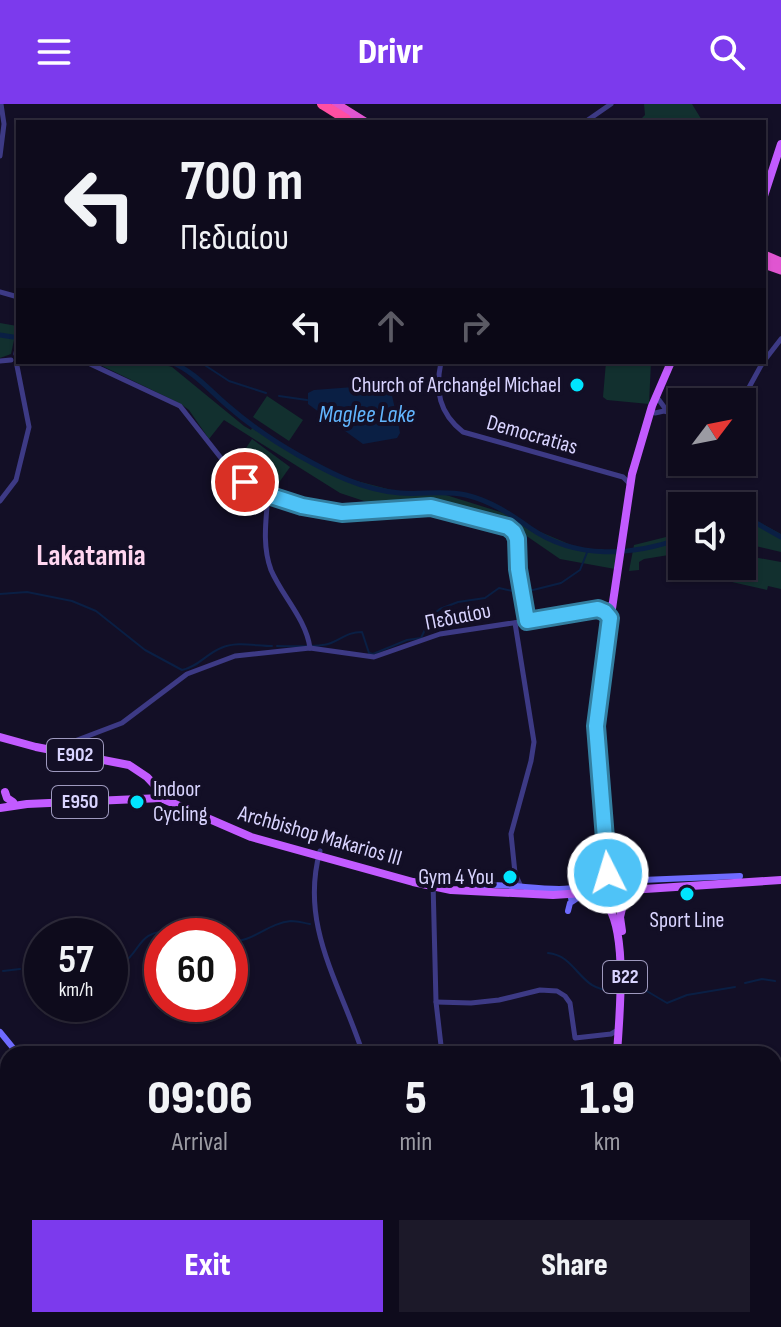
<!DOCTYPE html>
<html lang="en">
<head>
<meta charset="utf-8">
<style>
  body { margin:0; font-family:"Sofia Sans Condensed",sans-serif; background:#1c1929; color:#f1f3f6; height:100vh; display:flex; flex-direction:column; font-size:30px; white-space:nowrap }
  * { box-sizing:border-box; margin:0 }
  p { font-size:26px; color:#9b9ba3 }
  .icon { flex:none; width:44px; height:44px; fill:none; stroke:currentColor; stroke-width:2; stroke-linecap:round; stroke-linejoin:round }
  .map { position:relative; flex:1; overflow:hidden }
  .panel { position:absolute; left:0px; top:942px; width:782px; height:282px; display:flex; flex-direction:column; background:#0e0b1c; border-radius:24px 24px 0 0; box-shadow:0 2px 6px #0004,0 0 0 2px #2e2b3b }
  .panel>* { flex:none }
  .banner { position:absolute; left:16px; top:16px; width:750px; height:244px; border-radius:0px; box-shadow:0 2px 6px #0004,0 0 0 2px #2e2b3b; background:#0e0b1c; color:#f1f3f6; overflow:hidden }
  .needle { width:52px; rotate:58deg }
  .fabs { position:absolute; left:668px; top:284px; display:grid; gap:16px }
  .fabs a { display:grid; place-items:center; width:88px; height:88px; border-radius:0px; background:#0e0b1c; box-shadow:0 2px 6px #0004,0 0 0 2px #2e2b3b; font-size:40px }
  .speed { position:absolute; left:24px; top:814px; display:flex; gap:16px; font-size:40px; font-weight:700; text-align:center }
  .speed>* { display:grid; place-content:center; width:104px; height:104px; border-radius:50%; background:#0e0b1c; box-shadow:0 2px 6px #0004,0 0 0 2px #2e2b3b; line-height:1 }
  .speed small { font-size:20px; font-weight:400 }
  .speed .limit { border:12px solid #d22; background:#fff; color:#111 }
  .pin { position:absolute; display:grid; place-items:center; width:68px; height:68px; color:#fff; margin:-34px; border:4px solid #fff; border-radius:50%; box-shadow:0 2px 8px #0007 }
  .me { position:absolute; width:88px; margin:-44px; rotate:355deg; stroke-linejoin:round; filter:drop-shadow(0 0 6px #0008) }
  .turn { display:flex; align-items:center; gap:28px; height:168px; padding:0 32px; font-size:36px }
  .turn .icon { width:104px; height:104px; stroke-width:2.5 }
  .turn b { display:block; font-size:56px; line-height:68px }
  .lanes { display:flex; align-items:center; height:76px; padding:0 32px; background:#0003; justify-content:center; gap:40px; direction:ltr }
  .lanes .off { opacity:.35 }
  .eta { display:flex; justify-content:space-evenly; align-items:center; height:136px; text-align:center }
  .eta b { font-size:48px; font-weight:800; line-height:56px }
  .action { display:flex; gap:16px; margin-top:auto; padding:16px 32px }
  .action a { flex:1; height:92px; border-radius:0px; background:#7c3aed; color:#fff; font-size:32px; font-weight:800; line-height:92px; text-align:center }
  .action a+a { background:#1c1929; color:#f1f3f6 }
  header { display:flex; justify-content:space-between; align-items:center; height:104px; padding:0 32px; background:#7c3aed; color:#fff; font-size:36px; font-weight:800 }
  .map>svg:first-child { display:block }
</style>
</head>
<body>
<header><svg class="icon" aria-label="menu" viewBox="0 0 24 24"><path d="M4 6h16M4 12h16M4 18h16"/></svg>Drivr<svg class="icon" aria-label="search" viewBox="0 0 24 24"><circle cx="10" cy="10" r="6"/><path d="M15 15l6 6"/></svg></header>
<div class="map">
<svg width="781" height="1223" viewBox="0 0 781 1223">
  <rect width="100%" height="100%" fill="#130f26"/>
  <g fill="#12302f">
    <polygon points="644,0 692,0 703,18 644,18 641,15 645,11"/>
    <polygon points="0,219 17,222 11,250 0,254"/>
    <polygon points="94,258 155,258 172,263 244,322 251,326 252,324 330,370 407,390 446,391 513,412 531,424 583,446 601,445 617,450 615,465 560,455 512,422 450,406 451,403 447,403 446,405 433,401 389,401 364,397 340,389 224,316 209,335 189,306 181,300"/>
    <polygon points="606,258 651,258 649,300 607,296 603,293"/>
    <polygon points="267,292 303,316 289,337 253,313"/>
    <polygon points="252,335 290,363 273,387 236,359"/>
    <polygon points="742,409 781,430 781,448 742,439"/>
    <polygon points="682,429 682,448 679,449 676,456 675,450 644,455 639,458 639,466 629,467 634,441"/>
    <polygon points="742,451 781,458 781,485 768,482 767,486 723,476 727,462 742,462"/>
  </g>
  <polygon fill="#0a1f44" points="375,278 391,287 399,323 400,329 397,334 363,340 308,300 308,289 314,286 367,282"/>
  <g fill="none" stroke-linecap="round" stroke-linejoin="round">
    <g stroke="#0a1f44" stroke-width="2">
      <polyline points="176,258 180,258"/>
      <polyline points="200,258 229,277 266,289"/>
      <polyline points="279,292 307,296"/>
      <path d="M0,490L27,488L72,497L96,507L145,546L182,566C198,563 206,550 221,544C236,537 256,542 272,542"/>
      <path d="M277,542C290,542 320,544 331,539C343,534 348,528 362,528L369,549L373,550L407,536L421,534L432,511L440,505L458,498L485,494L499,484L521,489L561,479L580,466L588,446"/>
      <polyline points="177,826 191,832"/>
      <path d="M230,838C253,838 268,819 291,817C297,817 304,819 310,820"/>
      <path d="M548,849C579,852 578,889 616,886"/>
      <path d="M121,861C145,844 134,828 174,826"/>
      <polyline points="24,865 42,868"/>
      <polyline points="3,867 20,865"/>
      <polyline points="110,867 117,863"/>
      <polyline points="745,879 762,875 775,877"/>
      <polyline points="626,886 645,886 667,899 687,891 735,883"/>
    </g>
    <g stroke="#0a1f44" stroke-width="5">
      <polyline points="0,231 13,233"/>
      <path d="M171,258C195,268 209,286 228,302C250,321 273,337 298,351C330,369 362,386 400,389C422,391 443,386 466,391C491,397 510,410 530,424C576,456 632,452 682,434"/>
      <polyline points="742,416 758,420 781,433"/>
    </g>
    <g stroke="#3d3a85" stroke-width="5">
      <polyline points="585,18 611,0"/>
      <polyline points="0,52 4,20 1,0"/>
      <polyline points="0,188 18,193"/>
      <polyline points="16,250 18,237"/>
      <polyline points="0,257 11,256"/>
      <polyline points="764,257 781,235"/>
      <polyline points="86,258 180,302 232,368 247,380 268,391 302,402 349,410 431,403 508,423 514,428 517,435 518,465 527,517"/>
      <path d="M441,258C435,287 439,309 463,328L623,373L630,380"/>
      <polyline points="659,296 667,307"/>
      <polyline points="741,298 763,258"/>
      <polyline points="655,309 664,307 682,312"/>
      <path d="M268,391C266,416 262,442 271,466C282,492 306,515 310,544"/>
      <polyline points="0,397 16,376 29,323 17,262"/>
      <polyline points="515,519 534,638 531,657 511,730 515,769 521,783"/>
      <polyline points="65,649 72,638 122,619 187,570 235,552 310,544 374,553 440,530 585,508 611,500"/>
      <path d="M320,747C299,822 341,881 363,950"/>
      <polyline points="433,778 436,898 442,950"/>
      <polyline points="436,898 471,899 499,896 540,886 557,887 565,892 570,899 575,934 611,930 618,926"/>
      <polyline points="774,1022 781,1022"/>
    </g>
    <g stroke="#6f6bff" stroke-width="6">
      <polyline points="624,772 642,776 740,772"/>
      <path d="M473,783C510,775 565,796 599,776"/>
      <polyline points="571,794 590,793 603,796"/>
      <polyline points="568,807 570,799 576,795"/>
      <polyline points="0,928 18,950"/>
      <polyline points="186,1216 189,1223"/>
    </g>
    <g stroke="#c25bff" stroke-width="8">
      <polyline points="764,92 781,40"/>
      <polyline points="0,633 36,643 129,661 147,673 163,690"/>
      <polyline points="5,688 7,694 13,698"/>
      <polyline points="0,704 27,700 161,694 251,733 413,778 451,786 553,791 781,776"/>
      <polyline points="611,737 614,759 621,770"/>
      <polyline points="602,772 607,758 596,639 598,599 632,370 652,302 671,258"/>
      <path d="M605,798C629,825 619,914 617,950"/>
      <polyline points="622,827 620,813 624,796"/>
      <polyline points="651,1216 651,1223"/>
      <polyline points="657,1216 660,1223"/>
    </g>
    <g stroke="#e055d1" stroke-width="9">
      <polyline points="336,0 365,18"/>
      <polyline points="764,151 781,158"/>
      <polyline points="764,160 781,166"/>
    </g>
    <polyline stroke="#ff4fa3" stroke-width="10" points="322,0 346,15"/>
    <g stroke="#c25bff" stroke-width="8">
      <polyline points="628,777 629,788"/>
      <polyline points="598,781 599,791"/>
    </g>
  </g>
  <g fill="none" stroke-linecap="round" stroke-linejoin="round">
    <defs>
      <polyline id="route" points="245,378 268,391 302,402 342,409 431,403 508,423 514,428 517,435 518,465 527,517 598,505 605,508 610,514 596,622 606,747 606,762 602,772 608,769"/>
    </defs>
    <use href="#route" stroke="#337fa1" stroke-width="20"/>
    <use href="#route" stroke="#4fc3f7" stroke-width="14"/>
  </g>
  <g fill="#00e5ff" stroke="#130f26" stroke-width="3">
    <circle cx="577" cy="281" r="8"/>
    <circle cx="137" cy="698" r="8"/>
    <circle cx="510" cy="773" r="8"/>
    <circle cx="687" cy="790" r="8"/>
  </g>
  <g text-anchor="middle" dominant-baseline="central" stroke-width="8" stroke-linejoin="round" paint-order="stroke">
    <g fill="#130f26" stroke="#9e99be" stroke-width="2">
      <rect x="47" y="635" width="56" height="32" rx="6"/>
      <rect x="52" y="682" width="56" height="32" rx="6"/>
      <rect x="603" y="857" width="44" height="32" rx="6"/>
    </g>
    <g font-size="20" font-weight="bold" fill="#d9d4ff">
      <text x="75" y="651">E902</text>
      <text x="80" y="698">E950</text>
      <text x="625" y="873">B22</text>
    </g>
    <g font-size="22" fill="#d9d4ff" stroke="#130f26" text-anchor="end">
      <text x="561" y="281">Church of Archangel Michael</text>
      <text x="153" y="685" text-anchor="start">Indoor<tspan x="153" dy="25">Cycling</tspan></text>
      <text x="494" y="773">Gym 4 You</text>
      <text x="687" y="816" text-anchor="middle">Sport Line</text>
    </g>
    <g font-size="22" fill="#d9d4ff" stroke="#130f26">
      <text transform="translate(532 331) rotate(16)">Democratias</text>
      <text transform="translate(458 513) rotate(-11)">Πεδιαίου</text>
      <text transform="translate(320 732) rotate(16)">Archbishop Makarios III</text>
    </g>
    <g font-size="24" font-style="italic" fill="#62b6ff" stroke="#130f26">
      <text x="367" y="310">Maglee Lake</text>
    </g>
    <g font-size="30" font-weight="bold" fill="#ffd6f0" stroke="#130f26">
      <text x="91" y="452">Lakatamia</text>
    </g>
  </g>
</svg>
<div class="fabs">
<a><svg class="needle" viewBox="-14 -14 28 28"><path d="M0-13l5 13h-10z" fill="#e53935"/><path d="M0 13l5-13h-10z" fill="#9b9ba3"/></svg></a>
<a><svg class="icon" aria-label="sound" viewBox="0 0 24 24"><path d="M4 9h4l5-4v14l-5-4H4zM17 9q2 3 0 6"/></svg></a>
</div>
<div class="speed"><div>57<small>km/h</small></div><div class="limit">60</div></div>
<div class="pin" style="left:245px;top:378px;background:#d93025"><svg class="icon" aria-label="arrive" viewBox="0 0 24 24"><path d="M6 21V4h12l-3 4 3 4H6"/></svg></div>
<svg class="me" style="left:608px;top:769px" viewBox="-20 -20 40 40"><circle r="17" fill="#4fc3f7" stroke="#fff" stroke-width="3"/><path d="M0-11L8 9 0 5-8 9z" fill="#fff"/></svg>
<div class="banner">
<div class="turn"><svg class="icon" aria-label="left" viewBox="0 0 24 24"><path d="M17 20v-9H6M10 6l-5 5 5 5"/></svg><div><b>700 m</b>Πεδιαίου</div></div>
<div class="lanes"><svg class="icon" aria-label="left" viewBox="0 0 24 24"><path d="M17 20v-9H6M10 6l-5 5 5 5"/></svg><svg class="icon off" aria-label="ahead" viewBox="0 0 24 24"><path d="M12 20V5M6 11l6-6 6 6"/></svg><svg class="icon off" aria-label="right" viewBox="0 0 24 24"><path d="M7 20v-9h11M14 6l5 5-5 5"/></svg></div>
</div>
<section class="panel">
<div class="eta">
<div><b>09:06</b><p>Arrival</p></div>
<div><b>5</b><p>min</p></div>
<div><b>1.9</b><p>km</p></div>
</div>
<div class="action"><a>Exit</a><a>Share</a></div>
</section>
</div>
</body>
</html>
